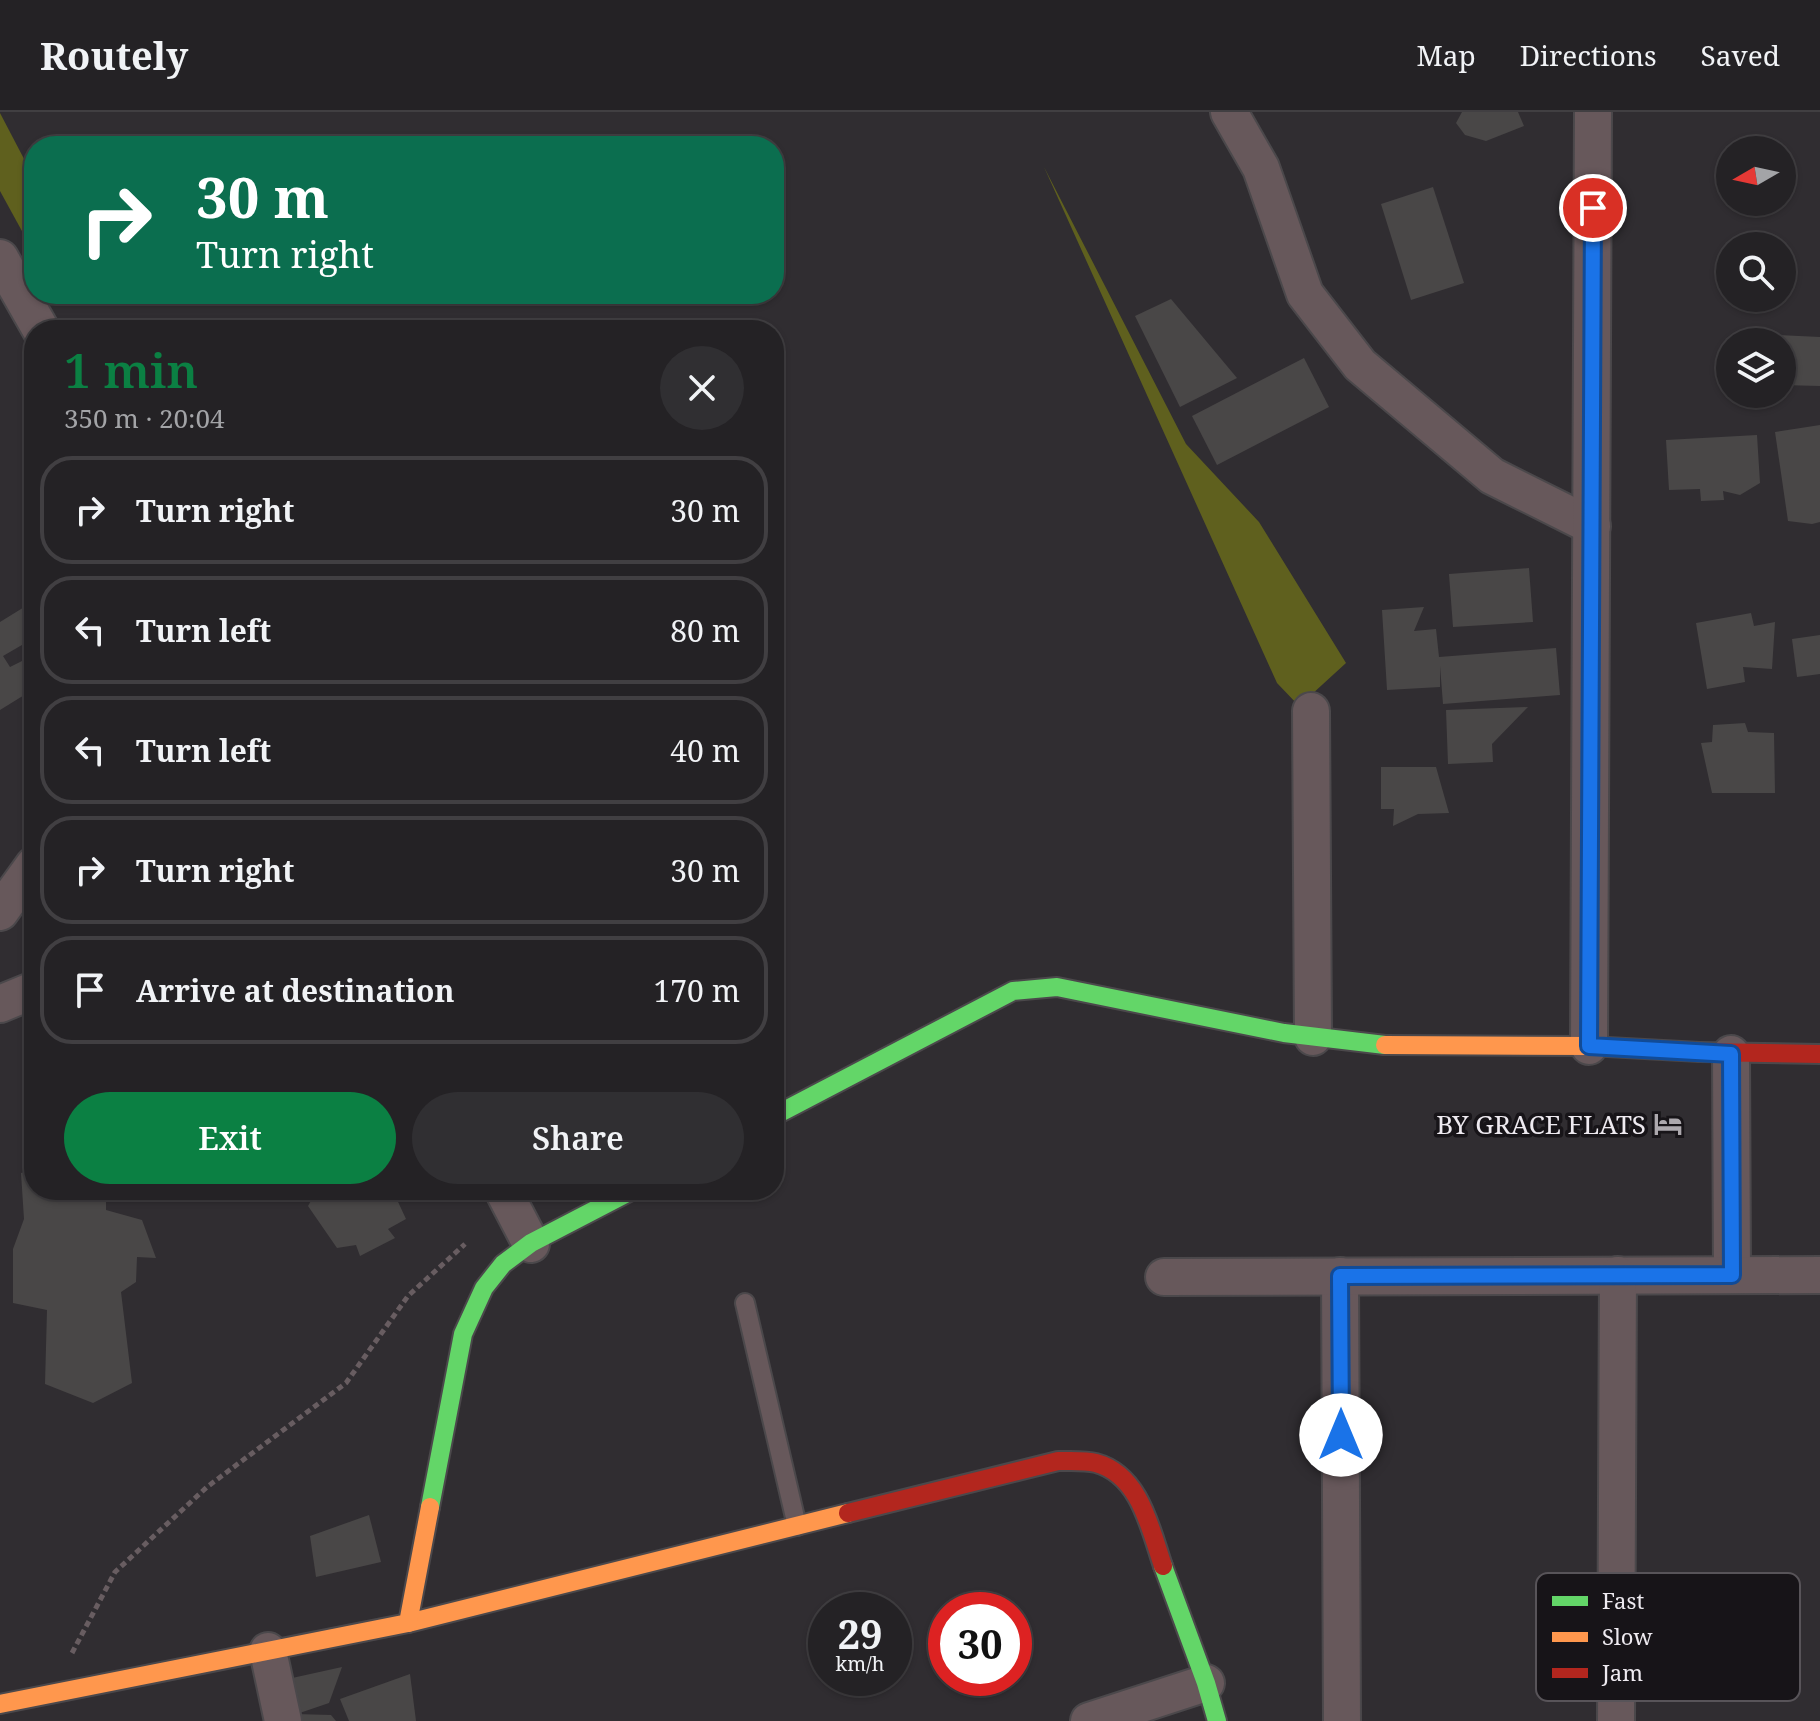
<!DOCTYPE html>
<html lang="en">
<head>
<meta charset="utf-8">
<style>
  body { margin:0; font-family:"Noto Serif",serif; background:#302f32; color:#f1f3f6; height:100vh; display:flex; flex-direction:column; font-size:30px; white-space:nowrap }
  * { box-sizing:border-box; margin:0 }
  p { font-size:26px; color:#a3a4a7 }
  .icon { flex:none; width:44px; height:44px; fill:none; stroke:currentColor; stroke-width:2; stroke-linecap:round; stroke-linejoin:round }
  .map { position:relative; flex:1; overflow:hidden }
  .side { position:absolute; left:24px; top:208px; width:760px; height:880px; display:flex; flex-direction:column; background:#242225; border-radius:32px; box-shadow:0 2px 6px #0004,0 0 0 2px #413f42 }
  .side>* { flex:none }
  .hud { position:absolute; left:24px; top:24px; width:760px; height:168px; border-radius:32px; box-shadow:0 2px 6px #0004,0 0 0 2px #413f42; background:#0b6e4f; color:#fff; overflow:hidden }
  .needle { width:52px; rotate:261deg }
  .fabs { position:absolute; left:1716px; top:24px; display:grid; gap:16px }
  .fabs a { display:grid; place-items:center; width:80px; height:80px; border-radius:50%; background:#242225; box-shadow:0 2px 6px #0004,0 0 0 2px #413f42; font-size:40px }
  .speed { position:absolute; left:808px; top:1480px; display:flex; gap:16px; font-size:40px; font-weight:700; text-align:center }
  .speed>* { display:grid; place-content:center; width:104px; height:104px; border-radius:50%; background:#242225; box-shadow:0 2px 6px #0004,0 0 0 2px #413f42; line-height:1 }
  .speed small { font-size:20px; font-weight:400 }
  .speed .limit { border:12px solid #d22; background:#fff; color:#111 }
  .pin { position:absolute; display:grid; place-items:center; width:68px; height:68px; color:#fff; margin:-34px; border:4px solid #fff; border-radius:50%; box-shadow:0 2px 8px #0007 }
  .me { position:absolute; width:88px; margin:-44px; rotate:0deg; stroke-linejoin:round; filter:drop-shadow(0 0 6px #0008) }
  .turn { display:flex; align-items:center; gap:28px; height:168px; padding:0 40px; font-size:36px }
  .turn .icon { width:104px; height:104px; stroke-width:2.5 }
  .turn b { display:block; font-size:56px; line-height:68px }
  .round { display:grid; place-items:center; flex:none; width:84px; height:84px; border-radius:42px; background:#302f32 }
  .overview { display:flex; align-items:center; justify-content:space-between; height:136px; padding:0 40px }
  h1 { font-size:48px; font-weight:600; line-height:60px; color:#0b8043 }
  .button { display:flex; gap:16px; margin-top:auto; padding:16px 40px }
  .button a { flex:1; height:92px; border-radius:48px; background:#0b8043; color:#fff; font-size:32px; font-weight:600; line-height:92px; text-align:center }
  .button a+a { background:#302f32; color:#f1f3f6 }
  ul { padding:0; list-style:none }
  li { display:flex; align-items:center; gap:24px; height:108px; margin:0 16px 12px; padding:0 24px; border:4px solid #413f42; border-radius:32px }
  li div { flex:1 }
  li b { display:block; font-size:30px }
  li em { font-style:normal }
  header { display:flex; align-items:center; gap:48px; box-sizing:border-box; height:112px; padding:0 40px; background:#242225; border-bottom:2px solid #413f42 }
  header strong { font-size:38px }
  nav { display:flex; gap:44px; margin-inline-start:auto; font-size:28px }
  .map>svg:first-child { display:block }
</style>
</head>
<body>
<header>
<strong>Routely</strong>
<nav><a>Map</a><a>Directions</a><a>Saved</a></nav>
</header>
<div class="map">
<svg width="1820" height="1609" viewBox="0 0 1820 1609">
  <rect width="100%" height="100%" fill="#302d31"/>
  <g fill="#5f601e">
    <polygon points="0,1 34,66 34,141 0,79"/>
    <polygon points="1044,55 1186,332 1259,410 1346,551 1299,594 1277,571"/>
  </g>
  <g fill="#494747">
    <polygon points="1462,0 1518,0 1524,14 1486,29 1465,23 1456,11"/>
    <polygon points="1433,75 1464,171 1411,188 1381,92"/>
    <polygon points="1171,187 1237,266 1180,295 1135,204"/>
    <polygon points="1753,222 1820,225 1820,274 1782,273 1782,230 1755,230"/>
    <polygon points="1304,246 1329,295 1217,353 1192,304"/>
    <polygon points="1820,313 1820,410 1812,412 1788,409 1775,320"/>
    <polygon points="1757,323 1760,371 1740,383 1723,379 1724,388 1701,389 1700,377 1669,378 1666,328"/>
    <polygon points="1529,456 1533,510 1453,515 1449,462"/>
    <polygon points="34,489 34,526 3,544 10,555 34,543 34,577 0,598 0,510"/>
    <polygon points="1424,495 1414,519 1436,517 1439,545 1556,536 1560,583 1443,592 1440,554 1440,575 1387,578 1382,498"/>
    <polygon points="1751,501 1754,514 1775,510 1772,557 1743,555 1745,570 1707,577 1696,511"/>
    <polygon points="1820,523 1820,562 1797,565 1792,527"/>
    <polygon points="1528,595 1492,632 1493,650 1448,652 1446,598"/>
    <polygon points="1745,611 1748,620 1774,621 1775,681 1712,681 1701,631 1712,630 1713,613"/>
    <polygon points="1381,655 1436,655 1449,701 1418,702 1393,714 1394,697 1381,697"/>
    <polygon points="34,1058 34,1078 106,1078 106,1098 142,1108 156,1146 137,1145 136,1170 121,1180 132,1271 93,1291 45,1272 47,1198 13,1191 13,1137 24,1107 21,1061"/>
    <polygon points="317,1078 393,1079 406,1107 388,1117 395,1126 360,1144 356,1133 337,1136 308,1094"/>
    <polygon points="369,1403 381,1450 316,1465 310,1424"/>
    <polygon points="342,1555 329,1591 282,1607 274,1570"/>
    <polygon points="410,1562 416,1609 349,1609 340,1587"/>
    <polygon points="295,1602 331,1603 336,1609 297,1609"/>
  </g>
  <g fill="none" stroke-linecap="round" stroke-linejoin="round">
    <defs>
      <polyline id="lane" points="745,1191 797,1414"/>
      <g id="street">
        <polyline points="1229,0 1261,56 1305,182 1360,253 1492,364 1592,414"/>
        <polyline points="0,146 41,218"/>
        <polyline points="1311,599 1313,925"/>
        <polyline points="0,800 34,753"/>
        <polyline points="0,892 34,878"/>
        <polyline points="1589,934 1593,0"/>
        <polyline points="1731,942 1732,1163"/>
        <polyline points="503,1078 531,1132"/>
        <polyline points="1340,1164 1342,1609"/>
        <polyline points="1164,1165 1820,1163"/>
        <polyline points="268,1539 283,1609"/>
        <polyline points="1089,1609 1206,1571"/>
        <polyline points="1616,1609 1618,1163"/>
      </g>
      <g id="fast">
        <polyline points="774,1004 1013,879 1057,875 1284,921 1385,933"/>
        <polyline points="430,1395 463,1222 484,1176 503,1152 531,1131 633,1078"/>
        <polyline points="1163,1454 1206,1571 1217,1609"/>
      </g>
      <g id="slow">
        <polyline points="1385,933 1589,934 1700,940"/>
        <polyline points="408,1511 848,1401"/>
        <polyline points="0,1592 408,1511 430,1395"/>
      </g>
      <g id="jam">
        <polyline points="1700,940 1820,942"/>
        <path d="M848,1401L1058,1349C1070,1349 1085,1348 1096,1351C1140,1363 1150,1416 1163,1454"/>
      </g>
    </defs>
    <use href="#lane" stroke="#4b484b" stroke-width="22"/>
    <use href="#street" stroke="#4b484b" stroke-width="40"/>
    <use href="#fast" stroke="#4b484b" stroke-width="22"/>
    <use href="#slow" stroke="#4b484b" stroke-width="22"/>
    <use href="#jam" stroke="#4b484b" stroke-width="22"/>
    <polyline stroke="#685d61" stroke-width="5" stroke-dasharray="6 4" stroke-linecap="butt" points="72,1541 115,1460 207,1375 346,1271 408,1184 465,1132"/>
    <use href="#lane" stroke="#67585b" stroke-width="18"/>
    <use href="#street" stroke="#67585b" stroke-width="36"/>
    <use href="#fast" stroke="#63d668" stroke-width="18"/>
    <use href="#slow" stroke="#ff974d" stroke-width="18"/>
    <use href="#jam" stroke="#b3261e" stroke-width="18"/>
  </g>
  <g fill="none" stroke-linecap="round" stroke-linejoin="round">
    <defs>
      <polyline id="route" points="1341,1323 1340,1164 1732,1163 1731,942 1589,934 1593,96"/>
    </defs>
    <use href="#route" stroke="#114b97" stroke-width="20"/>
    <use href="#route" stroke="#1a73e8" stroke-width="14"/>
  </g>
  <defs>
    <symbol id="hotel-bare" viewBox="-9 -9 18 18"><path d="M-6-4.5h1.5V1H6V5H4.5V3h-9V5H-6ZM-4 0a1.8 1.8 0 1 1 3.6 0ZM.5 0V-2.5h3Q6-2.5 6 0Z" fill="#aca8ad" stroke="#171418" stroke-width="2.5" paint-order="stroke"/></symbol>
  </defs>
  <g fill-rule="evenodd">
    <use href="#hotel-bare" x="1648" y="992" width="40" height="40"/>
  </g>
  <g text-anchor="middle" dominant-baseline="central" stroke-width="7" stroke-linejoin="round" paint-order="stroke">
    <g font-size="26" fill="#eeeaf0" stroke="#171418" text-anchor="end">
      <text x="1646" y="1012">BY GRACE FLATS</text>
    </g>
  </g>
  <rect x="1536" y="1461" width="264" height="128" rx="12" fill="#171418" stroke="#585459" stroke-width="2"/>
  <rect x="1552" y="1484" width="36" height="10" fill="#63d668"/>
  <rect x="1552" y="1520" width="36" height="10" fill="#ff974d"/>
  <rect x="1552" y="1556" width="36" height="10" fill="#b3261e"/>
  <g font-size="22" fill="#eeeaf0">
    <text x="1602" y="1497">Fast</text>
    <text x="1602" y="1533">Slow</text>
    <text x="1602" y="1569">Jam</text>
  </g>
</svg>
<div class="fabs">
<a><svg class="needle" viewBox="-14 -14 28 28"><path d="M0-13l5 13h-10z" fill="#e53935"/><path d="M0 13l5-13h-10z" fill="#a3a4a7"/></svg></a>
<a><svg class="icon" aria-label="search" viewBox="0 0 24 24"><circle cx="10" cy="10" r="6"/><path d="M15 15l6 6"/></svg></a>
<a><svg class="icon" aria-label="layers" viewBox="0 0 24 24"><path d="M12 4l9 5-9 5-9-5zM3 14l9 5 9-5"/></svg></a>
</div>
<div class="speed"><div>29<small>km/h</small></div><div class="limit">30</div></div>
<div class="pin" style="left:1593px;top:96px;background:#d93025"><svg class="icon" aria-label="arrive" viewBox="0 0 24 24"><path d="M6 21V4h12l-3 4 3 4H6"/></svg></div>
<svg class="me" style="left:1341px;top:1323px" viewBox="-20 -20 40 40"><circle r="19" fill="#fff"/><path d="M0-13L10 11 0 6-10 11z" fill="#1a73e8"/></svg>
<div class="hud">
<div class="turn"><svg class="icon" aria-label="right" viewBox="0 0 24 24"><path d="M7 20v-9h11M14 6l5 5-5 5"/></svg><div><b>30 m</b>Turn right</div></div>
</div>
<section class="side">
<div class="overview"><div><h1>1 min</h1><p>350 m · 20:04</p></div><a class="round"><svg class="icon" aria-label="close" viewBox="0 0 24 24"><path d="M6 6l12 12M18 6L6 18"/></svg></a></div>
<ul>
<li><svg class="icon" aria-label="right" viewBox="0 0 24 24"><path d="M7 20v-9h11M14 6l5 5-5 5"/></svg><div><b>Turn right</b></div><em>30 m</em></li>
<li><svg class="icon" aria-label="left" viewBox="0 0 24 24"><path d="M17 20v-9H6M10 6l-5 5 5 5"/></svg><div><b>Turn left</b></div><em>80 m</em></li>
<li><svg class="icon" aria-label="left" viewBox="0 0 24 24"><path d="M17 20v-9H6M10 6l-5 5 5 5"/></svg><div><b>Turn left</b></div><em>40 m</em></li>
<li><svg class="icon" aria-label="right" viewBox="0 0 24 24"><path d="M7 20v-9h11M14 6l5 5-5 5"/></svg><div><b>Turn right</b></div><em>30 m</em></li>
<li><svg class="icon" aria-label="arrive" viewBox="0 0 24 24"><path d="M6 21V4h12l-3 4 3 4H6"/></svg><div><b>Arrive at destination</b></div><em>170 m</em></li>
</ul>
<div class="button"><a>Exit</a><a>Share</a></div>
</section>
</div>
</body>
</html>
